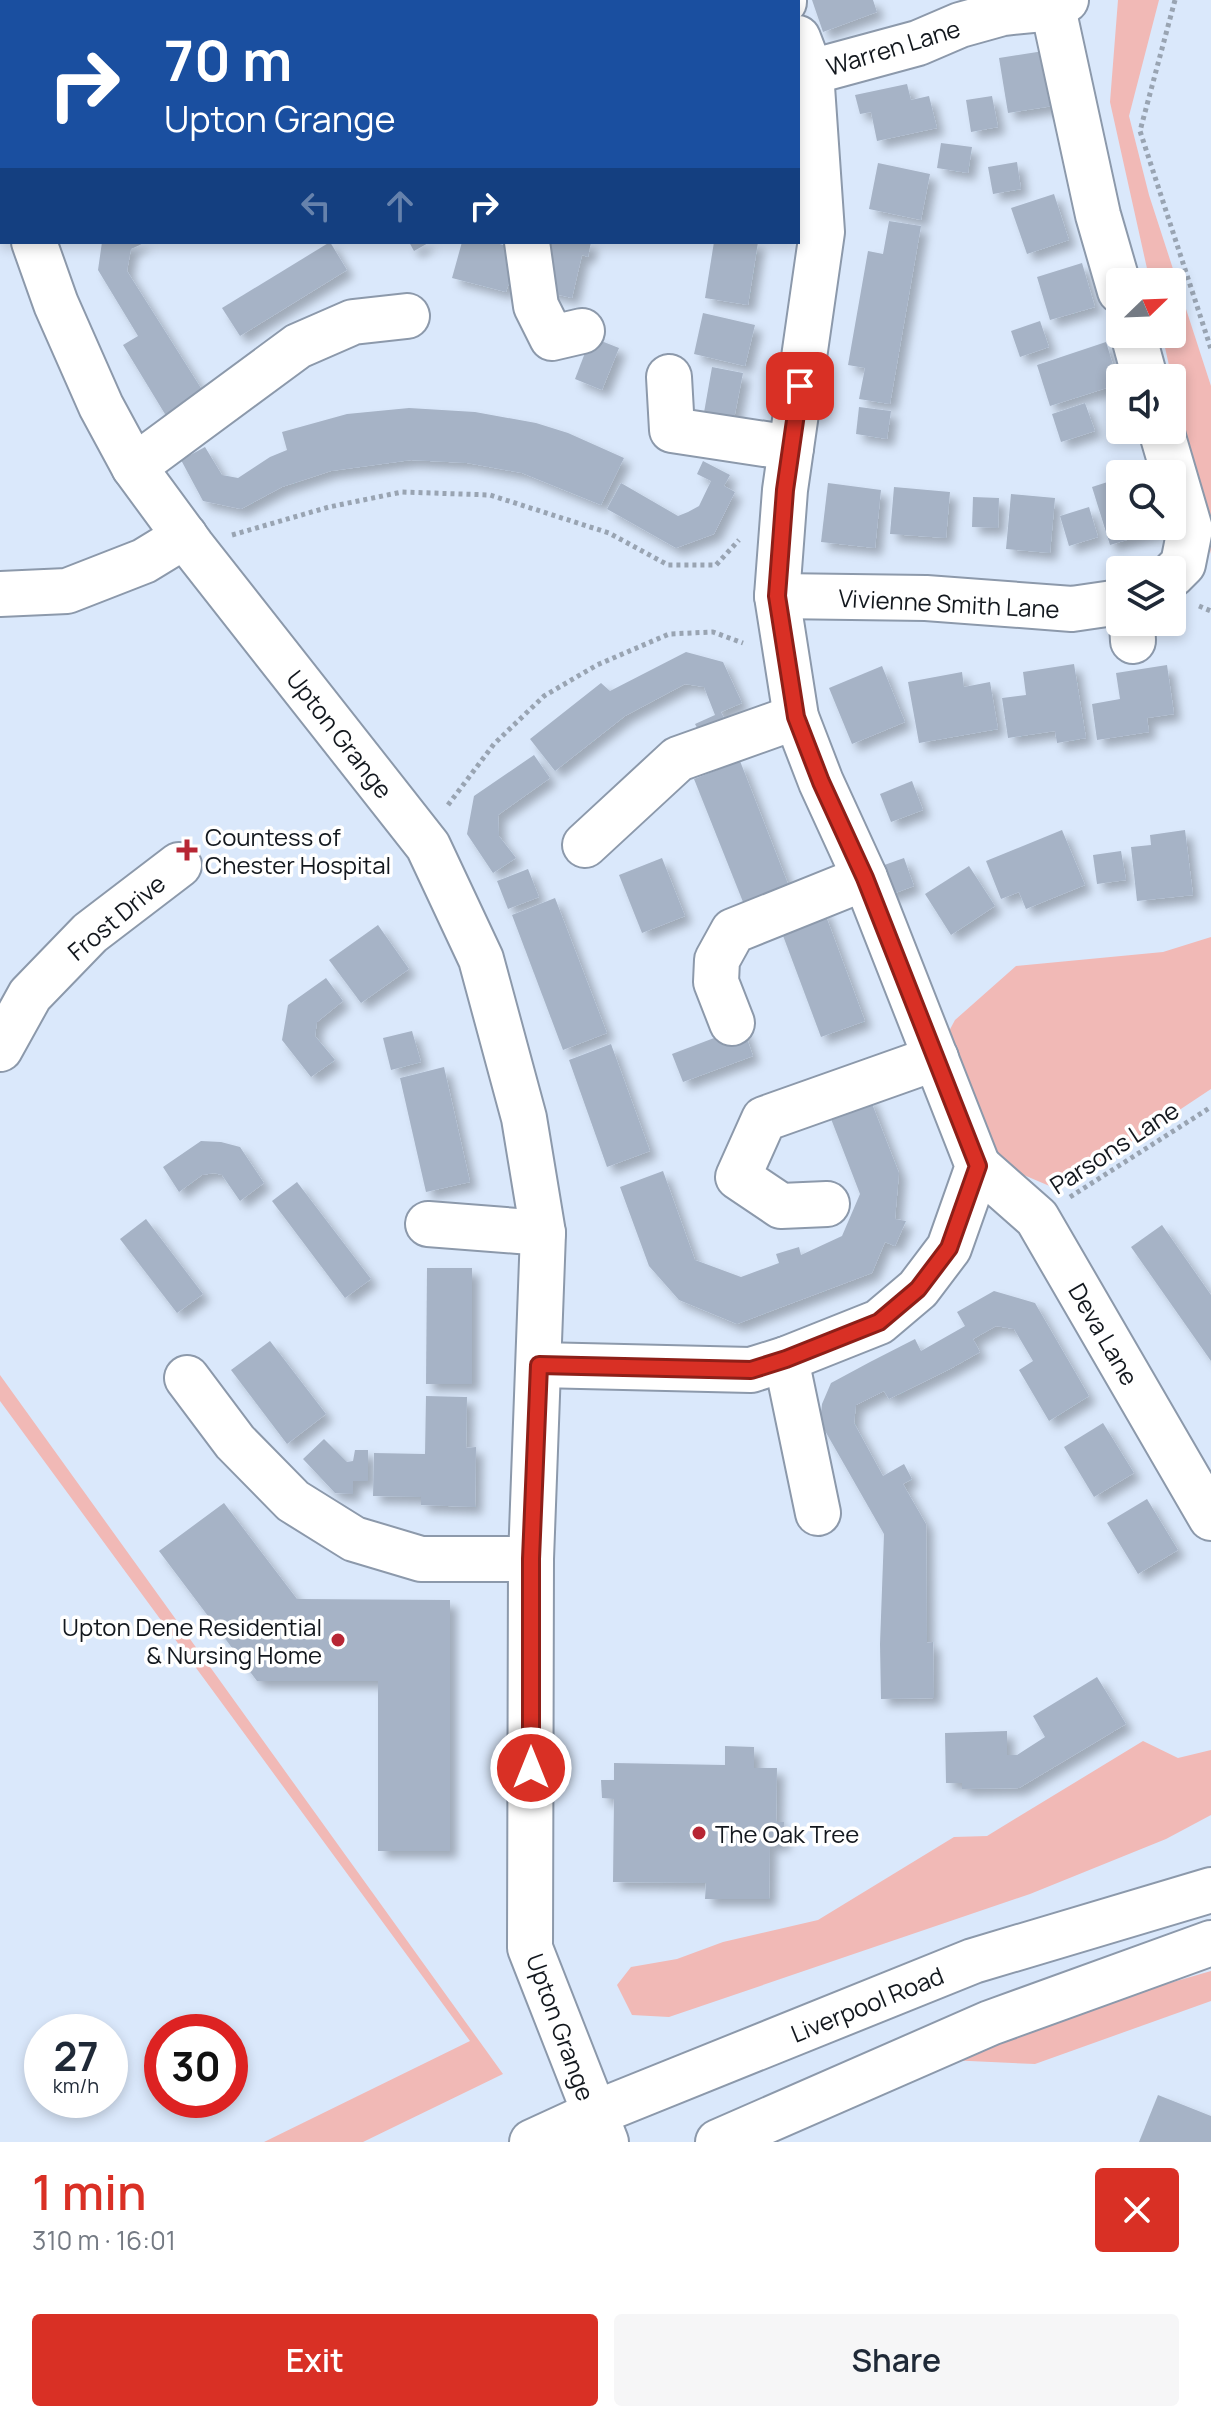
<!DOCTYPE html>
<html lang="en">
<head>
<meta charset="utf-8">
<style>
  body { margin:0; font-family:Manrope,sans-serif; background:#f6f6f7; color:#1f2937; height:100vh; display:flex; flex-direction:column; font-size:30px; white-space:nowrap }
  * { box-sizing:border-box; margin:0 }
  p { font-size:26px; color:#747a83 }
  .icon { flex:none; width:44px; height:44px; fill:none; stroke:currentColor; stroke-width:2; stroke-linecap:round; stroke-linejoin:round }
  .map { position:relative; height:2142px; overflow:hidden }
  .side { display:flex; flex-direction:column; background:#fff; flex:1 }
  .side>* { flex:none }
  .guide { position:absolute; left:0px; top:0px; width:800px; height:244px; box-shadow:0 4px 12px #0003; background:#1a4fa0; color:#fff; overflow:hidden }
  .needle { width:52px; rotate:67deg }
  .tools { position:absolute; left:1106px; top:268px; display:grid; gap:16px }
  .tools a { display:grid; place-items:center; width:80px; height:80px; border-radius:8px; background:#fff; box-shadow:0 4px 12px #0003; font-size:40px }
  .speed { position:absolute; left:24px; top:2014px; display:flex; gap:16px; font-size:40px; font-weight:700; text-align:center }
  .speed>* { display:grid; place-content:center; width:104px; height:104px; border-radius:50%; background:#fff; box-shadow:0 4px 12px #0003; line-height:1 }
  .speed small { font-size:20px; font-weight:400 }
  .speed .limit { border:12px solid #d22; background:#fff; color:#111 }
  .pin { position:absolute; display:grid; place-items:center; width:68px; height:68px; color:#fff; margin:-34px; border-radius:16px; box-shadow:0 4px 12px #0006 }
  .me { position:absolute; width:88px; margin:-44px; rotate:0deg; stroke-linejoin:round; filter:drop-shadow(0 0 6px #0008) }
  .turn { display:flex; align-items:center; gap:28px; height:168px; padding:0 32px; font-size:36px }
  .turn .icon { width:104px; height:104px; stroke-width:2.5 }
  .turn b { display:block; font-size:56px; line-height:68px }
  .lanes { display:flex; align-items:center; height:76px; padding:0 32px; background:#0003; justify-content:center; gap:40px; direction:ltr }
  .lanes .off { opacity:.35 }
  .round { display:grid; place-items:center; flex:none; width:84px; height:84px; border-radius:8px; background:#f6f6f7 }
  .overview { display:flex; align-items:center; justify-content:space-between; height:136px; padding:0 32px }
  h1 { font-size:48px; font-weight:600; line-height:60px; color:#d93025 }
  .button { display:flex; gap:16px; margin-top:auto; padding:16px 32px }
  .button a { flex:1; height:92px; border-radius:8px; background:#d93025; color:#fff; font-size:32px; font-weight:600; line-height:92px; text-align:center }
  .button a+a { background:#f6f6f7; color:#1f2937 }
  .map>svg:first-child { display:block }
</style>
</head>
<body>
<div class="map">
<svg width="1211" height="2142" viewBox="0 0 1211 2142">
  <defs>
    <filter id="shadow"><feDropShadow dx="7" dy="7" stdDeviation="4" flood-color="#0004"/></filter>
  </defs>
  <rect width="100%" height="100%" fill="#dae8fb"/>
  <g fill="#f1b9b6">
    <polygon points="1118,0 1159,0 1129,116 1149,195 1211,386 1211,554 1162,334 1172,334 1172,282 1150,282 1110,102"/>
    <polygon points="1211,937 1211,1089 1059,1190 1000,1165 948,1033 955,1020 1016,966 1163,952"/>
    <polygon points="0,1375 503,2074 363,2142 264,2142 470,2041 0,1401"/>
    <polygon points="1143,1741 1178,1758 1211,1750 1211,1815 1166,1839 1030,1894 669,2017 632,2015 617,1985 631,1967 677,1959 723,1942 818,1920 954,1837 987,1836"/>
    <polygon points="1211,1971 1211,2001 1035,2064 948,2060 1135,1993"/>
  </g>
  <g fill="#a6b3c6" filter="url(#shadow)">
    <polygon points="812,0 873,0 877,12 823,32"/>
    <polygon points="1050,50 1059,105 1008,113 999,58"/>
    <polygon points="907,84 911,100 929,96 937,128 877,141 871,112 860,114 855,95"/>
    <polygon points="992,96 998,127 971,132 966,100"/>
    <polygon points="941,143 972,147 968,173 937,168"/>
    <polygon points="1017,162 1021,189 993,194 988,167"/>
    <polygon points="878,163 930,174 921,220 869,209"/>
    <polygon points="1054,194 1069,240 1027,254 1011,208"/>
    <polygon points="889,221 921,226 890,404 859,399 865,368 848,365 868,251 883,254"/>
    <polygon points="102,242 146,242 131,249 127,271 206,396 168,419 123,345 138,336 98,270"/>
    <polygon points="330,242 347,270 240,336 222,308"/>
    <polygon points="409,242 430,242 414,251"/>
    <polygon points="462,242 492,242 545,256 549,242 591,242 588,257 582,255 572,298 509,283 506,292 452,278"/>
    <polygon points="714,242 758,242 748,305 705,298"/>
    <polygon points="1082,263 1095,307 1050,320 1037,277"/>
    <polygon points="703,313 755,325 745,366 694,354"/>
    <polygon points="1040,321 1049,347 1020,357 1011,331"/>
    <polygon points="591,337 619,348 602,390 575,379"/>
    <polygon points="1106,342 1119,384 1050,406 1037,365"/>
    <polygon points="712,367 743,373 732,429 702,424"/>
    <polygon points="1085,403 1095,431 1061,442 1052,414"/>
    <polygon points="859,407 891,411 887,439 856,434"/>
    <polygon points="409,408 475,412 536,423 568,433 624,458 601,505 522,473 467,463 411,460 331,471 282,487 241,509 203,501 181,460 205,447 222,475 238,478 270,457 287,450 282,432 347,414"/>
    <polygon points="703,461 730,475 724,486 735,492 714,534 676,548 607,509 621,483 678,516 688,512 699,506 711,481 697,474"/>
    <polygon points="1120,478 1120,526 1159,526 1160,530 1110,545 1092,487"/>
    <polygon points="828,483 881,490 875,548 821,542"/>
    <polygon points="894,487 950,492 946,538 890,534"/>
    <polygon points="1011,494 1055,498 1050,553 1006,549"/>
    <polygon points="973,497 999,498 998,528 972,527"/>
    <polygon points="1089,507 1098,537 1069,546 1060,516"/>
    <polygon points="686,652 723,662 742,703 721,712 730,730 704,741 695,724 715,715 704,687 685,684 625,716 555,771 530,739 601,683 610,691"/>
    <polygon points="1074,664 1086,738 1057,743 1055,731 1008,738 1002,698 1026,695 1023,672"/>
    <polygon points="1167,665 1174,714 1147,718 1149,732 1097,740 1092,704 1120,699 1116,673"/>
    <polygon points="882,666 905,722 852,744 829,688"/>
    <polygon points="962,672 964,687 990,682 998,729 919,743 908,682"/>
    <polygon points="534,755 550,778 498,815 499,836 516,858 493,873 467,834 474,796"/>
    <polygon points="740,761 790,889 745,907 694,779"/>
    <polygon points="912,781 923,810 891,822 880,794"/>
    <polygon points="1062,830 1085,885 1026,909 1019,892 1001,899 986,861"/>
    <polygon points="1185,830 1193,895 1137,901 1131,847 1151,845 1150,835"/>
    <polygon points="1121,851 1126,880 1097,884 1093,855"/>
    <polygon points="662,858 685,916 642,933 619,875"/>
    <polygon points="904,858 914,886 887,896 876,868"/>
    <polygon points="969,866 995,906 951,935 925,894"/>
    <polygon points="528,869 539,897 508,909 497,881"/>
    <polygon points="555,898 607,1033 563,1050 512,915"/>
    <polygon points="823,908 865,1021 821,1037 779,925"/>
    <polygon points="378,925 409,969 361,1003 329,960"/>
    <polygon points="326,978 343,1001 317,1022 315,1036 335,1060 311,1077 282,1040 288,1005"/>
    <polygon points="743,1027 753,1056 683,1082 672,1054"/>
    <polygon points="412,1031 421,1062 391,1070 383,1038"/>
    <polygon points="611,1044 650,1151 607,1167 569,1060"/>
    <polygon points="444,1067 470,1182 426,1192 400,1078"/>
    <polygon points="869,1096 899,1173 895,1219 906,1221 895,1246 885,1242 872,1273 737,1324 679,1300 649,1266 620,1187 663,1171 695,1260 741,1277 779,1263 776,1254 799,1247 801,1255 842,1236 860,1194 828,1111"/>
    <polygon points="201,1141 221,1142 240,1147 264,1183 240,1201 222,1175 214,1173 202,1175 179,1192 163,1167"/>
    <polygon points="297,1182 371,1279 345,1298 272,1201"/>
    <polygon points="146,1219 203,1294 177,1313 120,1239"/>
    <polygon points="1162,1225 1211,1295 1211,1361 1131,1247"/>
    <polygon points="427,1268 472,1268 472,1384 426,1384"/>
    <polygon points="994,1291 1035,1303 1089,1396 1049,1421 1019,1370 1033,1361 1014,1329 996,1326 973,1339 980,1352 950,1369 889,1399 884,1391 856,1405 854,1423 883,1476 904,1464 912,1479 903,1484 926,1524 927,1643 933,1642 934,1698 881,1699 880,1644 884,1534 820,1422 822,1404 831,1383 870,1362 915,1339 921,1351 965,1326 957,1312"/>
    <polygon points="270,1341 326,1414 287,1444 231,1370"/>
    <polygon points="426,1396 467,1397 466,1448 476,1447 475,1507 421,1505 421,1497 373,1496 374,1453 425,1454"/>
    <polygon points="1103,1423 1134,1473 1094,1497 1064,1447"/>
    <polygon points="324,1439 347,1462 353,1461 355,1450 368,1450 368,1481 353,1481 353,1494 335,1493 303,1459"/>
    <polygon points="1147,1499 1178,1550 1138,1574 1107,1523"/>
    <polygon points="224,1503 297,1599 450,1600 450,1851 378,1851 378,1681 257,1681 159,1551"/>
    <polygon points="1097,1677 1126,1724 1019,1788 962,1789 962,1783 946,1783 945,1733 1007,1731 1007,1755 1017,1755 1045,1737 1033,1716"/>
    <polygon points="725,1746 754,1747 754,1768 777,1768 776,1822 784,1822 783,1844 770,1844 769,1899 705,1899 706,1883 613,1882 614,1799 602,1798 601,1780 614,1780 614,1763 725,1765"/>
    <polygon points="1158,2095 1211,2116 1211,2142 1139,2142"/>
  </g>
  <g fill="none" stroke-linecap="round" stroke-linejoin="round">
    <defs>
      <g id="minor">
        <polyline points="245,0 246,2"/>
        <polyline points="784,0 784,2"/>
        <polyline points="393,2 396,0"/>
        <polyline points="1053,8 1098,215 1120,291"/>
        <polyline points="811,72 918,43 960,25 1003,13 1053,8 1066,0"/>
        <polyline points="34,242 56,304 101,406 134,467 192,546 428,846 481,959 524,1118 543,1233 531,1559 530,1948 606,2142"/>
        <polyline points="527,242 536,306 552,338 582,331"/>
        <polyline points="1133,334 1145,378"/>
        <polyline points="669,377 672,430 791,448"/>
        <polyline points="1161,430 1190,529 1183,564 1172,575"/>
        <polyline points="134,467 298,346 353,322 407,316"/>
        <polyline points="0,594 67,591 144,561 185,536"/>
        <polyline points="777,596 926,598 1072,609 1120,602"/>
        <polyline points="1132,622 1133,641"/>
        <polyline points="585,845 678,759 796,717"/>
        <polyline points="732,1023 716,982 717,960 733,931 865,878"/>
        <polyline points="0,1049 30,995 90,933 179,865"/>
        <polyline points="978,1166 1037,1218 1211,1518"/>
        <polyline points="827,1204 781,1206 738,1177 764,1119 936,1058"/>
        <polyline points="428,1224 543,1233"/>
        <polyline points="786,1359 818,1513"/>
        <polyline points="539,1365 751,1370 786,1359 879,1322 918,1289 949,1248 978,1166 865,878 821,782 796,717 777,596 785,490 822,232 811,72 798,38"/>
        <polyline points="187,1378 235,1442 293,1501 354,1539 421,1559 531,1559"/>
      </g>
      <g id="highway">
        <polyline points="532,2142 593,2114 973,1961 1211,1890"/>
        <polyline points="718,2142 990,2023 1211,1943"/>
      </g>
    </defs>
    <use href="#minor" stroke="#8c99ab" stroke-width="48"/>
    <use href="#highway" stroke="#8c99ab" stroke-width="48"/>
    <g stroke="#99a4b2" stroke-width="5" stroke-dasharray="4 4" stroke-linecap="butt">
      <polyline points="58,0 58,2"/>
      <polyline points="1175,0 1140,131 1211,349"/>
      <polyline points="232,535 329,507 402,492 490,495 609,533 668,565 716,565 739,540"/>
      <polyline points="1199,606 1211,611"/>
      <polyline points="448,805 494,744 544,696 597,665 669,634 713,632 743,643"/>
      <polyline points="1070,1197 1211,1107"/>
    </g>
    <use href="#minor" stroke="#fff" stroke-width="44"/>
    <use href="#highway" stroke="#fff" stroke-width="44"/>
  </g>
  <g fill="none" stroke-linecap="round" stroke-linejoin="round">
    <defs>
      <polyline id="route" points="531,1768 531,1559 539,1365 751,1370 786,1359 879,1322 918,1289 949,1248 978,1166 865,878 821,782 796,717 777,596 785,490 800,386"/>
    </defs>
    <use href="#route" stroke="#8d1f18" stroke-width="20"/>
    <use href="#route" stroke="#d93025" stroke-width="14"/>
  </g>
  <g fill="#b72634" stroke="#fff" stroke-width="3">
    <path d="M183 838h8v8h8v8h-8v8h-8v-8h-8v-8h8z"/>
    <circle cx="338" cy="1640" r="8"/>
    <circle cx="699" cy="1833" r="8"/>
  </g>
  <g text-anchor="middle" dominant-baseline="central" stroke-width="7" stroke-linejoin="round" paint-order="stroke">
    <g font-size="24" fill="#13181e" stroke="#fff">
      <text transform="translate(893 47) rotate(-17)">Warren Lane</text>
      <text transform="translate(949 603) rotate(3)">Vivienne Smith Lane</text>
      <text transform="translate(340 734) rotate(52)">Upton Grange</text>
      <text transform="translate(116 917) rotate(-40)">Frost Drive</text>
      <text transform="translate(1114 1147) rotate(-33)">Parsons Lane</text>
      <text transform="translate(1104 1334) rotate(60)">Deva Lane</text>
      <text transform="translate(867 2004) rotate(-22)">Liverpool Road</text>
      <text transform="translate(561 2027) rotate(70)">Upton Grange</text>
    </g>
    <g font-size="24" fill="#13181e" stroke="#fff" text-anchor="start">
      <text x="205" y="836">Countess of<tspan x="205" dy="28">Chester Hospital</tspan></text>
      <text x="322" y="1626" text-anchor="end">Upton Dene Residential<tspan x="322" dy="28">&amp; Nursing Home</tspan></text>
      <text x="715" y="1833">The Oak Tree</text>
    </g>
  </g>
</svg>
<div class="tools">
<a><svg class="needle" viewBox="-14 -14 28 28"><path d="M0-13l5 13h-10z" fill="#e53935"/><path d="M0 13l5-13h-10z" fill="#747a83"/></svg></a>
<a><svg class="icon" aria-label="sound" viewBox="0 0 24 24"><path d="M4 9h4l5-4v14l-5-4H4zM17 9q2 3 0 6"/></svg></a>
<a><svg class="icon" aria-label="search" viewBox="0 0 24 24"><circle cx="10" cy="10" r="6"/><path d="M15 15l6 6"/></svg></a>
<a><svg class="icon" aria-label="layers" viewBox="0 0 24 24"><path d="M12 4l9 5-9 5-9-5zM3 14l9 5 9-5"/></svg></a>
</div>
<div class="speed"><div>27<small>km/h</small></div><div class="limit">30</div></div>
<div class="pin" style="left:800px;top:386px;background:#d93025"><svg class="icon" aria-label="arrive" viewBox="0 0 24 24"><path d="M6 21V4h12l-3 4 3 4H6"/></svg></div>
<svg class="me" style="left:531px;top:1768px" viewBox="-20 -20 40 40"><circle r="17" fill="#d93025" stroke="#fff" stroke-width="3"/><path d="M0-11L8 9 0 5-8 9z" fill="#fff"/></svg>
<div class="guide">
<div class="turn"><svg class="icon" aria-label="right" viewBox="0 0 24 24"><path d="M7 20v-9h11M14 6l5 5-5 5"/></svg><div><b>70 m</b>Upton Grange</div></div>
<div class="lanes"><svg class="icon off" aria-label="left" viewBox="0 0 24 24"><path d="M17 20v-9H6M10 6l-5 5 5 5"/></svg><svg class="icon off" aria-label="ahead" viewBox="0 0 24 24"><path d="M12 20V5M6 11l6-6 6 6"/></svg><svg class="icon" aria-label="right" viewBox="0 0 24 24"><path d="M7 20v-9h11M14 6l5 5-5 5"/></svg></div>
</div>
</div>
<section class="side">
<div class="overview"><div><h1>1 min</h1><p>310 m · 16:01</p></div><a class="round" style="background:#d93025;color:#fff"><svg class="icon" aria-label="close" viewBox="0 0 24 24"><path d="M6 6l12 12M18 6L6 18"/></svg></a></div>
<div class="button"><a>Exit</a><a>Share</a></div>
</section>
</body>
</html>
